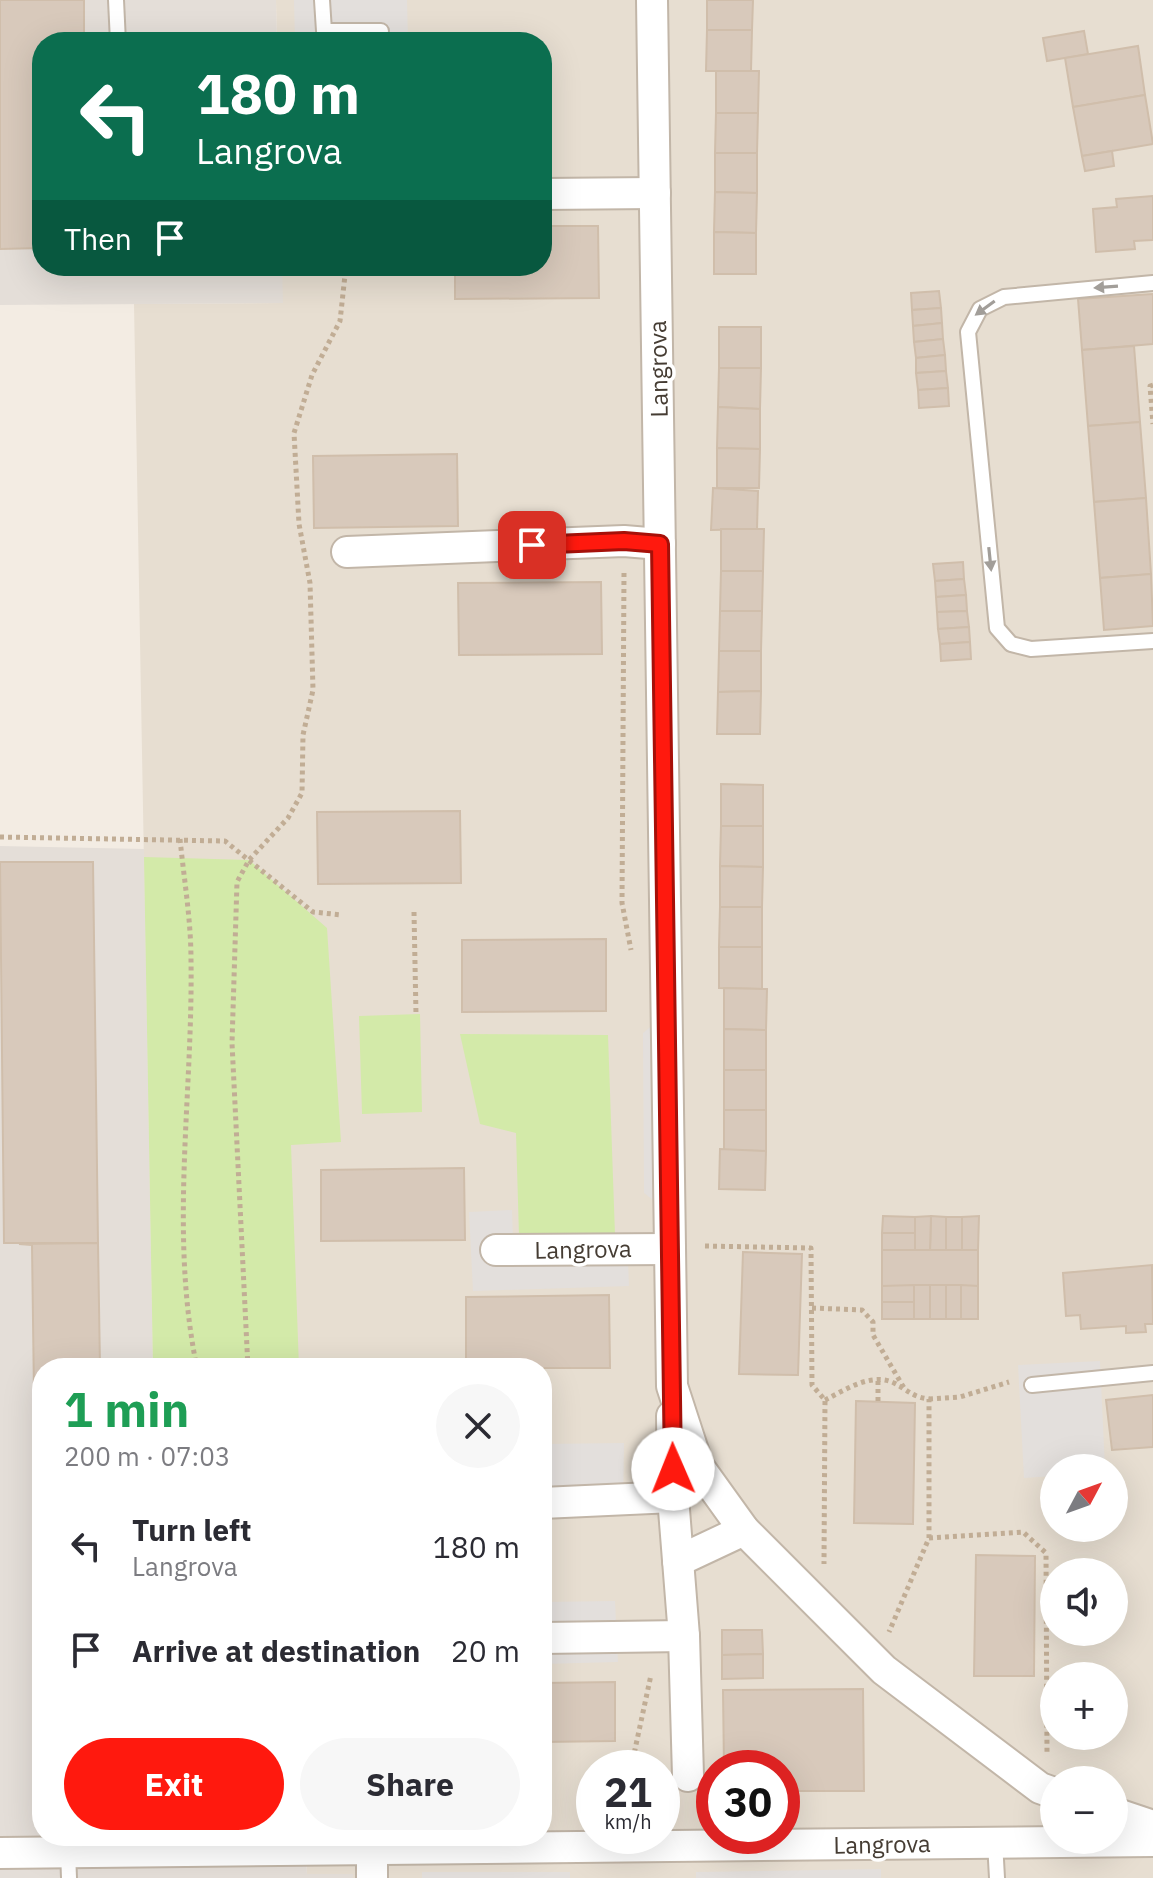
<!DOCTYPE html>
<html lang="en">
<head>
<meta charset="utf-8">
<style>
  body { margin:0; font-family:"IBM Plex Sans",sans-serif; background:#f7f7f7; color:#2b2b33; height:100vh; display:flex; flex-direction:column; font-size:30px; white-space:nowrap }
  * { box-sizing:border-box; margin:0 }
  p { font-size:26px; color:#7c7c81 }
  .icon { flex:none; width:44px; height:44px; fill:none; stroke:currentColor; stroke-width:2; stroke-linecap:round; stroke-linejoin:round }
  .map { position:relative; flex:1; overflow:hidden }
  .drawer { position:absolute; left:32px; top:1358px; width:520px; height:488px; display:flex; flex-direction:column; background:#fff; border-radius:32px; box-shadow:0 8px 32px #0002 }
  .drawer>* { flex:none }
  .banner { position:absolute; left:32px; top:32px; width:520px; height:244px; border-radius:32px; box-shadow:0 8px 32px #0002; background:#0b6e4f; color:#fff; overflow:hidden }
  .needle { width:52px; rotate:49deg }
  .fabs { position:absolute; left:1040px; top:1454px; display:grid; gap:16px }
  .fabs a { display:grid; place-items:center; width:88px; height:88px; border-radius:50%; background:#fff; box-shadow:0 8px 32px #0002; font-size:40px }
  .speed { position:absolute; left:576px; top:1750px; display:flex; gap:16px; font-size:40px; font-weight:700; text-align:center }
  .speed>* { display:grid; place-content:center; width:104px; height:104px; border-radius:50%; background:#fff; box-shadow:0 8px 32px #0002; line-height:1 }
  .speed small { font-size:20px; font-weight:400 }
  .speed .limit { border:12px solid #d22; background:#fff; color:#111 }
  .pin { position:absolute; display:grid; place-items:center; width:68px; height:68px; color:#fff; margin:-34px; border-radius:16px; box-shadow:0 4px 12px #0006 }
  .me { position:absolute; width:88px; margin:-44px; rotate:359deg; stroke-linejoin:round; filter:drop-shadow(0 0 6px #0008) }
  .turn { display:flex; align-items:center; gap:28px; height:168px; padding:0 32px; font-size:36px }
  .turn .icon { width:104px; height:104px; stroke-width:2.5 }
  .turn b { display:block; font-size:56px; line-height:68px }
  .then { display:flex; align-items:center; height:76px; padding:0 32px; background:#0003; gap:16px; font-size:30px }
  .round { display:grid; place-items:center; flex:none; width:84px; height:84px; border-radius:42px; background:#f7f7f7 }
  .overview { display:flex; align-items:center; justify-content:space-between; height:136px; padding:0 32px }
  h1 { font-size:48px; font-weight:700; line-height:60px; color:#1e9e55 }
  .action { display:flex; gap:16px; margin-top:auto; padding:16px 32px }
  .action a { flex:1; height:92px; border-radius:48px; background:#ff190e; color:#fff; font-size:32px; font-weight:700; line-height:92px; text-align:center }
  .action a+a { background:#f7f7f7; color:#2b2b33 }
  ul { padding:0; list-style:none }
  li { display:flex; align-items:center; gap:24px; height:104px; padding:0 32px }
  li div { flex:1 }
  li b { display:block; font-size:30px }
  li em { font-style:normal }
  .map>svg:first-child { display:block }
</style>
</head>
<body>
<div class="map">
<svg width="1153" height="1878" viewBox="0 0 1153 1878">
  <rect width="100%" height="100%" fill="#f3ece3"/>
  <path fill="#e7ded1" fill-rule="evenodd" d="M276,0H1153V1878H353L352,1874H307L306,1849L542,1836V1368H153L134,304L282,303V266H542V42H277ZM1054,1468H1114V1528H1054ZM1054,1572H1114V1632H1054ZM1054,1676H1114V1736H1054ZM594,1768H662V1836H594ZM714,1768H782V1836H714ZM1054,1780H1114V1840H1054Z"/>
  <g fill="#e4ded8">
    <polygon points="0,0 276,0 277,42 42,42 42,266 282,266 283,303 0,305"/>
    <polygon points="0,846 144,849 153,1368 42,1368 42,1836 305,1836 307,1874 353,1874 353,1878 0,1878"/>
  </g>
  <g fill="#d3eaa9">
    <polygon points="144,857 249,860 327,928 341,1142 291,1145 299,1368 153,1368"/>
    <polygon points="420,1014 422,1112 362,1114 359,1016"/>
    <polygon points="460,1034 608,1035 615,1235 519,1236 516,1133 480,1124"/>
  </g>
  <g fill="#e3dfdc">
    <polygon points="294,0 407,0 408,42 295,42"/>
    <polygon points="667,1013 662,1207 644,1193 643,1033"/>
    <polygon points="512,1210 513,1240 627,1236 629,1286 473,1291 469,1212"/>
    <polygon points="1100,1361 1105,1468 1054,1468 1054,1476 1024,1478 1018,1365"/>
    <polygon points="624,1443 623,1512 542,1516 542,1444"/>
    <polygon points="615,1601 618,1662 542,1664 542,1602"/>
    <polygon points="881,1869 881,1878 696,1878 696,1872"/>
    <rect x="422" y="1872" width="148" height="6"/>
  </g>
  <g fill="#d8c9bb" stroke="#d0beab" stroke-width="2">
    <polygon points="0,0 84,0 84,42 42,42 42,248 0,249"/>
    <polygon points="707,0 753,0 752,30 707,30"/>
    <polygon points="707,30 752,30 751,71 706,71"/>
    <polygon points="1084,31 1088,54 1047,61 1043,38"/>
    <polygon points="1138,46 1145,95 1073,107 1065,58"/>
    <polygon points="716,71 759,71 758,113 716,113"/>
    <polygon points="1145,95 1153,144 1082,156 1073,107"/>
    <polygon points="716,113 758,113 757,153 715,153"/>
    <polygon points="1112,151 1114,166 1085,171 1082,156"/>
    <polygon points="715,153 757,153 757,193 715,192"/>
    <polygon points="715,192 757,193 756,233 714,232"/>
    <polygon points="1153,196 1153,240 1134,241 1135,249 1096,252 1093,209 1117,207 1116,199"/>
    <polygon points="542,226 598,226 599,298 455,299 455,266 542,266"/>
    <polygon points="714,232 756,233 756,274 714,274"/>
    <polygon points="939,291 941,308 912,310 911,293"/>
    <polygon points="1153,294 1153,344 1082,350 1078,299"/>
    <polygon points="941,308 942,323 913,326 912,310"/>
    <polygon points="942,323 943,339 914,342 913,326"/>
    <rect x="719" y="327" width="42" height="41"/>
    <polygon points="943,339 945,355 916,358 914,342"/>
    <polygon points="1134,346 1140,422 1088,426 1082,350"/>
    <polygon points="945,355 946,371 916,373 916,358"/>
    <polygon points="719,368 761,368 760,409 718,407"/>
    <polygon points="946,371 948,388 918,390 916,373"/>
    <polygon points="948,388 949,406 919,408 918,390"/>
    <polygon points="718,407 760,409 760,449 717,448"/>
    <polygon points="1140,422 1146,498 1094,502 1088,426"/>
    <polygon points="717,448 760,449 759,488 717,488"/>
    <polygon points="457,454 458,526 314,528 313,456"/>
    <polygon points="713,488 758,491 757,529 711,530"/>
    <polygon points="1146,498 1151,574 1100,578 1094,502"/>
    <polygon points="721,529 764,529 763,571 721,571"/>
    <polygon points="963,562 964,579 935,581 933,564"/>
    <polygon points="721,571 763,571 762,611 720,611"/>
    <polygon points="1151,574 1153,626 1104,630 1100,578"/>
    <polygon points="964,579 966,595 936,597 935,581"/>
    <polygon points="601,582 602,654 459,655 458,583"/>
    <polygon points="966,595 967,611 937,612 936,597"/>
    <polygon points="720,611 762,611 761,651 719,651"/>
    <polygon points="967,611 969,627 938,629 937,612"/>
    <polygon points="969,627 970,642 940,644 938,629"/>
    <polygon points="970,642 971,659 941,661 940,644"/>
    <polygon points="719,651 761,651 761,691 718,692"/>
    <polygon points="761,691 760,734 717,734 718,692"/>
    <polygon points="721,784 763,785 763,826 721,826"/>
    <polygon points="460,811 461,883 318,884 317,812"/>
    <polygon points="721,826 763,826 763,867 720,866"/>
    <polygon points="0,862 93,862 98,1243 4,1243"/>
    <polygon points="720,866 763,867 762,907 720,907"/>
    <polygon points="720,907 762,907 762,947 719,947"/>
    <polygon points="606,939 606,1011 462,1012 462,940"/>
    <polygon points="719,947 762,947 762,989 719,988"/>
    <polygon points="724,988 767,989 766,1030 724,1029"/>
    <polygon points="724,1029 766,1030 766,1070 724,1070"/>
    <rect x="724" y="1070" width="42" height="40"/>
    <polygon points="724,1110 766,1110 766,1151 724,1150"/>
    <polygon points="720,1149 766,1151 765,1190 719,1189"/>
    <polygon points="464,1168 465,1240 321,1241 321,1170"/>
    <polygon points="883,1216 915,1217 915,1233 882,1233"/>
    <polygon points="931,1216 946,1217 946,1250 930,1250"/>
    <polygon points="931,1216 930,1250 915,1250 915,1217"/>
    <polygon points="979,1216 978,1250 962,1250 962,1217"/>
    <rect x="946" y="1217" width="16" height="33"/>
    <rect x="882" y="1233" width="33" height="17"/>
    <polygon points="98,1243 100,1368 42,1368 42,1543 36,1544 32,1245 19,1244"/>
    <rect x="882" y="1250" width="96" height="36"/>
    <polygon points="743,1252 802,1254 798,1375 739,1374"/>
    <polygon points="1152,1265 1153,1324 1145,1324 1146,1332 1126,1333 1126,1326 1081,1329 1080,1315 1066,1316 1063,1273"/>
    <polygon points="914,1285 914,1302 882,1302 882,1286"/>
    <rect x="914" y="1285" width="16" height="34"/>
    <rect x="930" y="1285" width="16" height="34"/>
    <rect x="946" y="1285" width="15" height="34"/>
    <polygon points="961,1285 978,1286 978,1319 961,1319"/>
    <polygon points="609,1295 610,1368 466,1368 466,1297"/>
    <rect x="882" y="1302" width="32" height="17"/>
    <polygon points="1153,1395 1153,1447 1112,1450 1106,1400"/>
    <polygon points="856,1401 915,1403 913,1524 854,1523"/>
    <polygon points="976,1555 1035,1556 1034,1676 974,1676"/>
    <polygon points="722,1630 762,1630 763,1654 722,1655"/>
    <polygon points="763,1654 763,1678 722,1679 722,1655"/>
    <polygon points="615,1682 615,1741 542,1742 542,1683"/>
    <polygon points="863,1689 864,1791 782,1791 782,1768 724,1768 723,1690"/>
  </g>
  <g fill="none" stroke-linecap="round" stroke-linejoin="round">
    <defs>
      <g id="lane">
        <polyline points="116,0 118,42"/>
        <polyline points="322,0 324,31 381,31"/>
        <polyline points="1153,283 1004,297 980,309 968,332 997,628 1011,644 1031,649 1153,641"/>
        <polyline points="1032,1385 1153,1373"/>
        <polyline points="995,1842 997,1878"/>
        <polyline points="68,1851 69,1878"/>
      </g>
      <g id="street">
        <polyline points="652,0 672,1386 698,1466 744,1530 884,1670 1040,1788 1054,1793"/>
        <polyline points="542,194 655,193"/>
        <polyline points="347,552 624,541 660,544"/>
        <polyline points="496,1250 670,1249"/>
        <polyline points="672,1416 673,1497 684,1636 688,1776"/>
        <polyline points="542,1503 673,1497"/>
        <polyline points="678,1561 744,1530"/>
        <polyline points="542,1638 684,1636"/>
        <polyline points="1114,1813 1153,1826"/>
        <polyline points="372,1848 372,1878"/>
        <polyline points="0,1853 1153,1841"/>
      </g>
    </defs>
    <use href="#lane" stroke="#c2b6a8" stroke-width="18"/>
    <use href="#street" stroke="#c2b6a8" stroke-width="34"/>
    <g stroke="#c1ad95" stroke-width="5" stroke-dasharray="4 4" stroke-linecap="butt">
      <polyline points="1153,385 1150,386 1153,424"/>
      <polyline points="624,573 622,903 631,950"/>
      <polyline points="0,837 225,841 313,912 342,915"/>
      <path d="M180,839C184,879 191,920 191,960C193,1097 169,1233 197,1368"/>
      <polyline points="414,912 416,1015"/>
      <polyline points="705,1246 811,1248 812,1385 825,1400 824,1564"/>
      <polyline points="812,1308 862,1310 873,1322 873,1335 904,1388"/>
      <polyline points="248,1368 232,1043 237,882 249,860 288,818 302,793 303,735 313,690 310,583 299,524 294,433 312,375 340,321 346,266"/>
      <polyline points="878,1381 878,1402"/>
      <polyline points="929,1399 960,1397 1009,1382"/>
      <path d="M825,1400C845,1390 871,1372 894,1383C908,1390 912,1397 929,1399V1538L889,1632"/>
      <polyline points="929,1538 1023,1532 1046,1553 1047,1754"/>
      <polyline points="631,1768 651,1675"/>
    </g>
    <use href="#lane" stroke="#fff" stroke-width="14"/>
    <use href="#street" stroke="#fff" stroke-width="30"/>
  </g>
  <defs><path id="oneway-solid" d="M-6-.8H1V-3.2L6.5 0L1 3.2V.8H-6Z" transform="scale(2)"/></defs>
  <g fill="#a29e99">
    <use href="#oneway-solid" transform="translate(1106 287) rotate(176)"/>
    <use href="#oneway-solid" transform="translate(985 308) rotate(144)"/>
    <use href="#oneway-solid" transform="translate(990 559) rotate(84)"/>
  </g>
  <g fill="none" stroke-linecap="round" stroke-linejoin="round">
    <defs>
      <polyline id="route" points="532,545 624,541 660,544 673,1469"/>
    </defs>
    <use href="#route" stroke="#a61009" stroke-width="20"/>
    <use href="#route" stroke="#ff190e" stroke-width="14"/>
  </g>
  <g text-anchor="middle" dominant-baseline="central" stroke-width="7" stroke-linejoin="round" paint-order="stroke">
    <g font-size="24" fill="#453c33" stroke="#fff">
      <text transform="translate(658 369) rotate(-91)">Langrova</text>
      <text transform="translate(583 1249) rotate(-1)">Langrova</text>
      <text transform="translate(882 1844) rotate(-1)">Langrova</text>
    </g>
  </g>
</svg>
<div class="fabs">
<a><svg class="needle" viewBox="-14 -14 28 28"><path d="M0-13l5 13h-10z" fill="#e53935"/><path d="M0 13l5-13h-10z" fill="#7c7c81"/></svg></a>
<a><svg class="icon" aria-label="sound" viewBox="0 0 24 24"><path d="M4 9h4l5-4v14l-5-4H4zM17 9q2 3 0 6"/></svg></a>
<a>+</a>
<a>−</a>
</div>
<div class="speed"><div>21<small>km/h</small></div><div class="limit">30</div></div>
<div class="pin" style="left:532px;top:545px;background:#d93025"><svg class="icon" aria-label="arrive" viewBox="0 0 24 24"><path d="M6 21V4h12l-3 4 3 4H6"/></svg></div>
<svg class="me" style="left:673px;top:1469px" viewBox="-20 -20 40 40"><circle r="19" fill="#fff"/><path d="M0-13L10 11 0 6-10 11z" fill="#ff190e"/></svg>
<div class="banner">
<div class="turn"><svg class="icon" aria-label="left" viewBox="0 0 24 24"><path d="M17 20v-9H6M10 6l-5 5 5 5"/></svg><div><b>180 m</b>Langrova</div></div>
<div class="then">Then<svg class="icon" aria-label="arrive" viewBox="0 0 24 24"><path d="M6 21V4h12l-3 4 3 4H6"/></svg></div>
</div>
<section class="drawer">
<div class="overview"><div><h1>1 min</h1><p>200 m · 07:03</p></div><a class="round"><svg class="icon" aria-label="close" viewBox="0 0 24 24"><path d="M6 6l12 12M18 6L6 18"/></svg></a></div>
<ul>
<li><svg class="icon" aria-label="left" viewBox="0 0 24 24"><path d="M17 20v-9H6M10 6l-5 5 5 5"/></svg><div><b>Turn left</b><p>Langrova</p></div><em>180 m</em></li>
<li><svg class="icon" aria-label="arrive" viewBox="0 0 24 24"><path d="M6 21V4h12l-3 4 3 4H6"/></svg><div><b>Arrive at destination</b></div><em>20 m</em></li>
</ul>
<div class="action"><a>Exit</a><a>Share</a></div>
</section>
</div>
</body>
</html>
